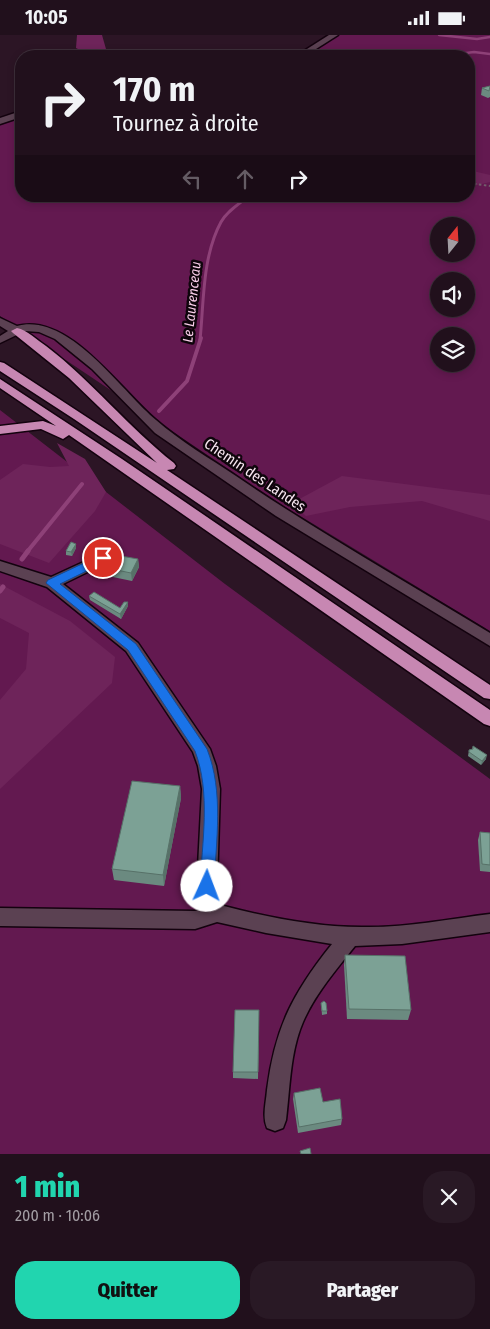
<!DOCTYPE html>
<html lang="fr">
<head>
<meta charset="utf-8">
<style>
  body { margin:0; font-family:"Fira Sans Condensed",sans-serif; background:#291925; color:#f1f3f6; height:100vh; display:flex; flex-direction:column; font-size:19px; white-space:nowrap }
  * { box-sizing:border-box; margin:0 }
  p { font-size:16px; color:#a29da3 }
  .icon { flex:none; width:28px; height:28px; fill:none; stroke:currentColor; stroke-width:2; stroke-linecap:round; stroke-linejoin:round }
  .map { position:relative; height:1119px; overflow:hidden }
  .sheet { display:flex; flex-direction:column; background:#21101c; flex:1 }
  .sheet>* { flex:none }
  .banner { position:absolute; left:15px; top:15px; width:460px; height:152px; border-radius:20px; box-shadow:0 2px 8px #0003,0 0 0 1px #3e303b; background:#21101c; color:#f1f3f6; overflow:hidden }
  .needle { width:32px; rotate:18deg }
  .fabs { position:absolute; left:430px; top:182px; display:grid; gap:10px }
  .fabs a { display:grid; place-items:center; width:45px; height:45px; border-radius:50%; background:#21101c; box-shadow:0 2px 8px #0003,0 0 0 1px #3e303b; font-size:25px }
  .pin { position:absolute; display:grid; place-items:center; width:42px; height:42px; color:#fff; margin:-21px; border:2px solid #fff; border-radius:50%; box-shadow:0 1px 5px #0007 }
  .me { position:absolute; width:55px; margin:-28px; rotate:2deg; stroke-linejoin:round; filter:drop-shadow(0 0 4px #0008) }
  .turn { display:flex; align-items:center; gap:18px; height:105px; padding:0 15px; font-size:22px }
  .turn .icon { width:65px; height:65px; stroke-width:2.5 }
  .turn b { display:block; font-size:35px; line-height:42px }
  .lanes { display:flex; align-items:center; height:48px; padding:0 15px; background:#0003; justify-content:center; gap:25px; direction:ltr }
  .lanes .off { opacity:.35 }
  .round { display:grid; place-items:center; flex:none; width:52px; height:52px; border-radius:20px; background:#291925 }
  .headline { display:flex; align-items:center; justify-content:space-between; height:85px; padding:0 15px }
  h1 { font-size:30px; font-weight:800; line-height:38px; color:#21d5af }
  .action { display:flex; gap:10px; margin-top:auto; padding:10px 15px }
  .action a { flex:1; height:58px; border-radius:20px; background:#21d5af; color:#111; font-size:20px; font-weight:800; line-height:58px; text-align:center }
  .action a+a { background:#291925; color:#f1f3f6 }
  .status { display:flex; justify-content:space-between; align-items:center; height:35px; padding:0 25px; background:#21101c; direction:ltr }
  .status svg { height:14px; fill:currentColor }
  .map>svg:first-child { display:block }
</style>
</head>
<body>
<div class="status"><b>10:05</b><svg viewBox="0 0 49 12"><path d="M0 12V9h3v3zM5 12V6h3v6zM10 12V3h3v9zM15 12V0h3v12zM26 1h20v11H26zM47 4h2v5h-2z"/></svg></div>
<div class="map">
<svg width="490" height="1119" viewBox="0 0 490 1119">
  <rect width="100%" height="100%" fill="#2c1525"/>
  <g fill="#631950" fill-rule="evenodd">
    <path d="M331,0H490V596L282,470L0,281V84L21,76V161H469V21H308ZM439,191H466V219H439ZM439,246H466V274H439ZM439,301H466V329H439Z"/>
    <polygon points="0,375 225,549 490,744 490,1119 0,1119"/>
  </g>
  <g fill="#6e245a">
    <polygon points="77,0 102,0 108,21 92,21 76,13"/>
    <polygon points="469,135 490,140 490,147 469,152"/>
    <polygon points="57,408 85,424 106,457 95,476 49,528 0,509 0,445 23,429 50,432 69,431"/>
    <polygon points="342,441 490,460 490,486 422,466 350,472 306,481 292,468"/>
    <polygon points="0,549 70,586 115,622 112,648 0,754 0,665 26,634 29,598 0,583"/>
  </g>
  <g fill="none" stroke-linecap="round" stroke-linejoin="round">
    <g stroke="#8e4178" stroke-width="2.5">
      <polyline points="439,0 477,4 490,2"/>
      <polyline points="442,21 474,17 490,19"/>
    </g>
    <path stroke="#8e4178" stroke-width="3" d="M200,305C204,267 202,222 221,187C227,176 239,169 249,161"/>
    <g stroke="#8e4178" stroke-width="4">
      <polyline points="159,376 187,346 201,303"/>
      <polyline points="27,517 82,449"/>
    </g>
    <g stroke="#8e4178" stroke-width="5">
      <polyline points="22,524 28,516"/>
      <polyline points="0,556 3,552"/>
    </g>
    <defs>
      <g id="minor">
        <polygon points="329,0 338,0 305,21 296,21"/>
        <polygon points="21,76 21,82 0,89 0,83"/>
        <path d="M0,283L17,291C69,277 121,356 156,385C180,406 209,423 236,441C318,497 405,546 490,598V611L276,481L155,398L92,334L55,304L39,297L25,296L0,308V301L8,296L0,291Z"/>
        <path d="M103,518L108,519L110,523L108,527L63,549L138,608L210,714L216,731L220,754L217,851L224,871C270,883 320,893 368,892C409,892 449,884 490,879V897L402,909L355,911C336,935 315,959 303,987C290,1017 290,1053 286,1085L283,1093L275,1096L267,1093C262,1081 266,1068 267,1055C275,992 293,958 332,909L266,898L217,887L195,894L0,891V873L195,876L205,873L197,851L202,754L198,731L193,717L126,616L47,552L0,536V526L51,542Z"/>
      </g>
      <g id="highway">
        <path d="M17,293C27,295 37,305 46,311C92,346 128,392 174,428L176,431L174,434L167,435L490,650V664L484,663L74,384L0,336V327L4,328L157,428L69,343L13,298L11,296Z"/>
        <polygon points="0,344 122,424 490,675 490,691 484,689 69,400 63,404 41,394 0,399 0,391 43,386 56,391 0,353"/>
      </g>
    </defs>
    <use href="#minor" stroke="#13020e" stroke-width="3"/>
    <use href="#highway" stroke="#13020e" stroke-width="3"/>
    <polyline stroke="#735e6c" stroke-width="2" stroke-dasharray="2.5 2.5" stroke-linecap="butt" points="469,148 490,151"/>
    <use href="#minor" fill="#5b4152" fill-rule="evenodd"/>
    <use href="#highway" fill="#c787b2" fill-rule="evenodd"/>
  </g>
  <g fill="#6b8a80">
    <polygon points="490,51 490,62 488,63 481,60 482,53"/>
    <polygon points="76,509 76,513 72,521 66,520 66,516"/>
    <polygon points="138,524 139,532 132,546 108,541 107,533"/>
    <polygon points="89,561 120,573 128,571 121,584 90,565"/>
    <polygon points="473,711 486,724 481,730 468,721 469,715 472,714"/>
    <polygon points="180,751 181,763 164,851 114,845 112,834"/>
    <polygon points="480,797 490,798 490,837 480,836 478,805"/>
    <polygon points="345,920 411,975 408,985 347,984 344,930"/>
    <polygon points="321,968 327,976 327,979 322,980"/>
    <polygon points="259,975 258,1044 233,1043 233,1037"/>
    <polygon points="294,1058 323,1067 342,1084 341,1090 298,1098 293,1064"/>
  </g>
  <g fill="#577168">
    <polygon points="76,509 76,513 72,521 71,517"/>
    <polygon points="138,524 139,532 132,546 131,538"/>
    <polygon points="128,567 128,571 121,584 120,579"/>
    <polygon points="487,720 486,724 481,730 482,726"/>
    <polygon points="180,751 181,763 164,851 163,840"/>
  </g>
  <g fill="#7ca195" stroke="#577168">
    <polygon points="490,51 489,56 482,53"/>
    <polygon points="71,507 76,509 71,517 66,516"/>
    <polygon points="115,520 138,524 131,538 107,533"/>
    <polygon points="94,557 120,573 124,567 128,567 120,579 89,561"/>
    <polygon points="473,711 487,720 482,726 469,717 469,715 473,714"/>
    <polygon points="132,746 180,751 163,840 112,834"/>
    <polygon points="480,797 490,798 490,830 482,829"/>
    <polygon points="345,920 405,921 411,975 349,974"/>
    <polygon points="324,966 326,968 327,976 322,976 321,968"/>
    <polygon points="235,975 259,975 258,1037 233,1037"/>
    <polygon points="320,1053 323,1067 340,1064 342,1084 299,1092 294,1058"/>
    <polygon points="310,1113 311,1119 301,1119 300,1116"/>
  </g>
  <path fill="#1a73e8" stroke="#114b97" d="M103,519L107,520L108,523L107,526L60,549L136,609L207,714C224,757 216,806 214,851L212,855L207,857L202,855L200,851C202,807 211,758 195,716L128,615L46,548L48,545Z"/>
  <g text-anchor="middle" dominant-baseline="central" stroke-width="5" stroke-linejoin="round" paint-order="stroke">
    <g font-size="14" font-style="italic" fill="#faceea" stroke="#0e050b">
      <text transform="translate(192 267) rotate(-84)">Le Laurenceau</text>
    </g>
    <g font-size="15" fill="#f7e6f0" stroke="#0e050b">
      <text transform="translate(255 440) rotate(34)">Chemin des Landes</text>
    </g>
  </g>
</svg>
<div class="fabs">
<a><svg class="needle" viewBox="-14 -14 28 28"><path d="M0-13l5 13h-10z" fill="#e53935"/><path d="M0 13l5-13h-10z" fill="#a29da3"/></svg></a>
<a><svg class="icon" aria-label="sound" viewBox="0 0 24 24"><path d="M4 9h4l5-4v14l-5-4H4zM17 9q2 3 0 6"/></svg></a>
<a><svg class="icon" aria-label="layers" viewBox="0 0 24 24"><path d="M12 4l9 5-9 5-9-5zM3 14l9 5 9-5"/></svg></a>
</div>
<div class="pin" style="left:103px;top:523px;background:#d93025"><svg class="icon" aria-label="arrive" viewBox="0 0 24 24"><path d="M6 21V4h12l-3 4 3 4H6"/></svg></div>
<svg class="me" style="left:207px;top:851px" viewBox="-20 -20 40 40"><circle r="19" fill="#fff"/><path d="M0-13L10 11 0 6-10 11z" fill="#1a73e8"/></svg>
<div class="banner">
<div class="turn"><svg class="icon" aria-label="right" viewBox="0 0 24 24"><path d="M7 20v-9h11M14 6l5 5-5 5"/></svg><div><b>170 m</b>Tournez à droite</div></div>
<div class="lanes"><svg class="icon off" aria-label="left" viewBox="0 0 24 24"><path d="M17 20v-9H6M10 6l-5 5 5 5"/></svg><svg class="icon off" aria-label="ahead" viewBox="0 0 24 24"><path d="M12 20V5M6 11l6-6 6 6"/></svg><svg class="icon" aria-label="right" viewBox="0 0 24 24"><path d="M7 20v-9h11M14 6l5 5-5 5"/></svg></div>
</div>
</div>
<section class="sheet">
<div class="headline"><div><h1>1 min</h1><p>200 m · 10:06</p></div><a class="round"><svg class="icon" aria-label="close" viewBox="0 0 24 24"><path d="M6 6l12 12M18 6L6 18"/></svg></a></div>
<div class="action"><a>Quitter</a><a>Partager</a></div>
</section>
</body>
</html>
